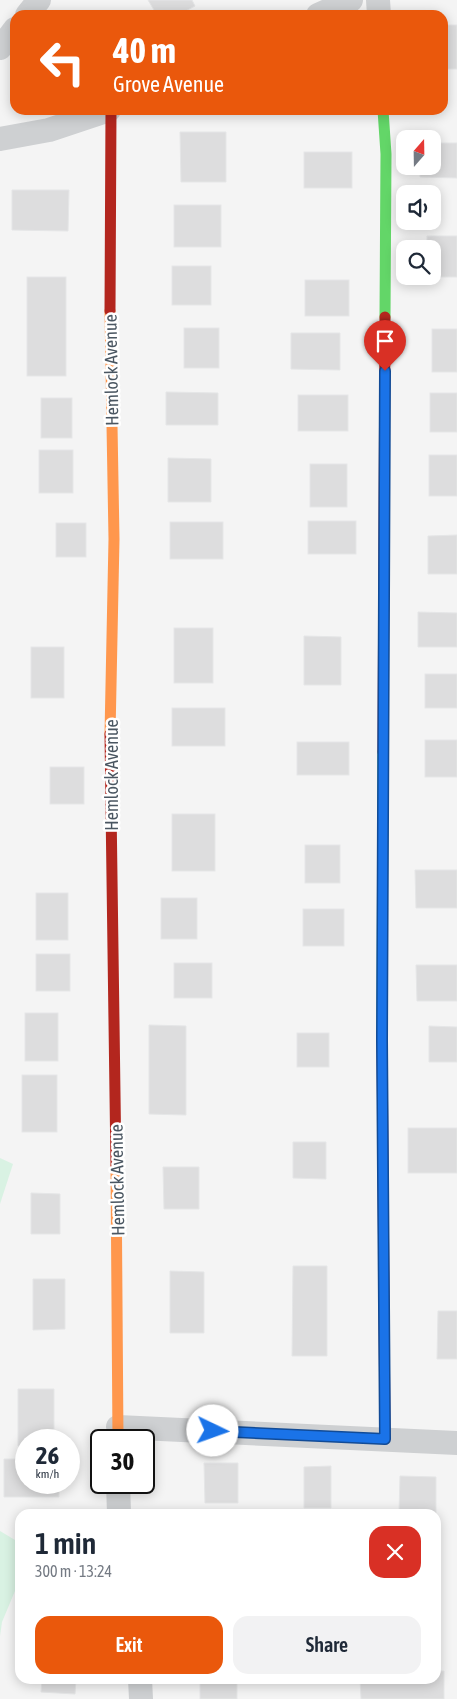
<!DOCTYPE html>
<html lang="en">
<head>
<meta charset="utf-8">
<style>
  body { margin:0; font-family:"Asap Condensed",sans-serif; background:#f2f2f3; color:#1f2937; height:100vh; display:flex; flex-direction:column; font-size:19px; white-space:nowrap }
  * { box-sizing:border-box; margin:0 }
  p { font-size:16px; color:#747a83 }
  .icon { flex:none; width:28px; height:28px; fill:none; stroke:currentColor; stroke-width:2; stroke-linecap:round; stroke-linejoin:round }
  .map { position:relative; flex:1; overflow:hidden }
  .panel { position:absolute; left:15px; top:1509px; width:426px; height:175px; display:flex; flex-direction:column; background:#fff; border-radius:15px; box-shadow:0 2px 12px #0003 }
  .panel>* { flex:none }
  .top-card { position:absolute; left:10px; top:10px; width:438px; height:105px; border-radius:15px; box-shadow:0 2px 12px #0003; background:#ea580c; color:#fff; overflow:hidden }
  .needle { width:32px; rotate:20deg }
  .fabs { position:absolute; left:396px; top:130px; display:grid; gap:10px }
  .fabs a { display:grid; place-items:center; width:45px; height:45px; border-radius:10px; background:#fff; box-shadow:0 2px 12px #0003; font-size:25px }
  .speed { position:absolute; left:15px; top:1429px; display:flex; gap:10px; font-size:25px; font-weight:700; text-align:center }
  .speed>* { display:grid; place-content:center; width:65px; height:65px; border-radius:50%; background:#fff; box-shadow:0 2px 12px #0003; line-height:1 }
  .speed small { font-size:12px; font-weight:400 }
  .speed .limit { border:2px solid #111; border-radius:8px; background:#fff; color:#111 }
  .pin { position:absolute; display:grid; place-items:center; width:42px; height:42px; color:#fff; margin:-51px -21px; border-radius:50% 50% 50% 0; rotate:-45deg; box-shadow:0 0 5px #0007 }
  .pin .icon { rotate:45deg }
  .me { position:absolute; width:55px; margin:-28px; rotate:93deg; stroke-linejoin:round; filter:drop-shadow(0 0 4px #0008) }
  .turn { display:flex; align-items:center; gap:18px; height:105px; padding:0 20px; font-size:22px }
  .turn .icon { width:65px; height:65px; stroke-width:2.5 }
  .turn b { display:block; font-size:35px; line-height:42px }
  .round { display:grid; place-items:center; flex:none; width:52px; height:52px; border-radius:15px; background:#f2f2f3 }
  .headline { display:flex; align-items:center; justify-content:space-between; height:85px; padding:0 20px }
  h1 { font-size:30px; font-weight:600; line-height:38px }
  .primary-button { display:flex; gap:10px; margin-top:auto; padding:10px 20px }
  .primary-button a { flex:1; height:58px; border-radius:15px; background:#ea580c; color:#fff; font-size:20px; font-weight:600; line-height:58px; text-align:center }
  .primary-button a+a { background:#f2f2f3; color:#1f2937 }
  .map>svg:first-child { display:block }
</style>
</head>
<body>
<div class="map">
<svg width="457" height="1699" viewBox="0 0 457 1699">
  <rect width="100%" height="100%" fill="#f4f4f4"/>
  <g fill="#d9f2e3">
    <polygon points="0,1158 13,1164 0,1204"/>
    <polygon points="0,1531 20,1543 20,1579 2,1622 0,1636"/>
  </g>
  <g fill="#ddddde" stroke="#e5e6e7">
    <polygon points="148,0 192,0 195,6 178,15 157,15"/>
    <rect x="442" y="25" width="15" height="44"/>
    <polygon points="180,132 226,132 226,182 181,182"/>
    <polygon points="432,143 457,143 457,178 420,177 420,166 432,166"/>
    <rect x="304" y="152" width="48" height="36"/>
    <polygon points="12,190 69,190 68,231 12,230"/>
    <rect x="174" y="205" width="47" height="42"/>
    <polygon points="427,236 457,236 457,277 427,277 432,276 432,249 427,249"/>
    <rect x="172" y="266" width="39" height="39"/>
    <rect x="27" y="277" width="39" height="99"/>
    <rect x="305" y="280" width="44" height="36"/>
    <rect x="184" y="328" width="35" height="40"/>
    <rect x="432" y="329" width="25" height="43"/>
    <polygon points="291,333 340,333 340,370 291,369"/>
    <polygon points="166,392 218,393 218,425 166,425"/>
    <rect x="430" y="393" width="27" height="39"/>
    <rect x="298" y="395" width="50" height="36"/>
    <rect x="41" y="398" width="31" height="40"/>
    <rect x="39" y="450" width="34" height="43"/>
    <rect x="429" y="455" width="28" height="41"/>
    <polygon points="168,458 211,459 211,502 168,502"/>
    <rect x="310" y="464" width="37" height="43"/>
    <rect x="308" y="521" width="48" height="33"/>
    <rect x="170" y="522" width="53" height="37"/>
    <rect x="56" y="523" width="30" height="34"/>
    <polygon points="457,535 457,574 428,574 428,536"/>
    <polygon points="418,612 457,613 457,647 418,647"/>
    <rect x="174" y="628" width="39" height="55"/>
    <polygon points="304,636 341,637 341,685 304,685"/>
    <rect x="31" y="647" width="33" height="51"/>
    <rect x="425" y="674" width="32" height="34"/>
    <rect x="172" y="708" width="53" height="38"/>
    <rect x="425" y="740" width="32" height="37"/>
    <rect x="297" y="742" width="52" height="33"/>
    <rect x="50" y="767" width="34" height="37"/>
    <rect x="172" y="814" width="43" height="57"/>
    <rect x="305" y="845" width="35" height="38"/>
    <polygon points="415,870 457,870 457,908 416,908"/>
    <rect x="36" y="893" width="32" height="47"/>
    <rect x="161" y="898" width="36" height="41"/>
    <rect x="303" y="909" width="41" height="37"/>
    <rect x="36" y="954" width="34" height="37"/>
    <rect x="174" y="963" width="38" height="35"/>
    <polygon points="416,965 457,965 457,1001 417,1001"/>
    <rect x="25" y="1013" width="33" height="48"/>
    <polygon points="149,1025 186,1026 186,1115 149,1114"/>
    <polygon points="429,1026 457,1027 457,1062 429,1062"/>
    <rect x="297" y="1033" width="32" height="34"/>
    <rect x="22" y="1075" width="35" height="57"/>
    <rect x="408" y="1128" width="49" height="45"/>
    <polygon points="293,1142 326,1142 326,1179 293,1178"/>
    <polygon points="163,1167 199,1167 199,1209 164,1209"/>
    <polygon points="31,1193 60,1194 60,1234 31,1234"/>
    <polygon points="293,1266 327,1266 327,1356 292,1356"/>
    <polygon points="170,1271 204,1272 204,1333 170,1333"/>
    <polygon points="33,1279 65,1279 65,1329 33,1330"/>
    <polygon points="438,1311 457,1311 457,1359 437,1359"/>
    <polygon points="18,1389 54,1389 54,1440 26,1440 26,1446 18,1446"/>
    <polygon points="4,1459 26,1459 26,1482 59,1482 59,1497 4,1497"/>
    <polygon points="204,1463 238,1463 238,1503 205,1503"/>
    <polygon points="331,1466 331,1508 304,1508 304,1467"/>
    <polygon points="400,1476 436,1477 436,1514 399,1514"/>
    <polygon points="436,1671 444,1671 444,1699 361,1699 360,1679 436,1679"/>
    <polygon points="42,1679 76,1679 75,1694 41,1692"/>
    <rect x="200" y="1679" width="37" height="20"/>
  </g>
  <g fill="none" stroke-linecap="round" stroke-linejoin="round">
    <g stroke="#ced0d2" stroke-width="24">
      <polyline points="378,0 379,15"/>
      <polyline points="27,15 39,0"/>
      <polyline points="318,15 351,0"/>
      <polyline points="0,48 15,29"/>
      <polyline points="0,139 49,130 109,110"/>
      <polyline points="118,1427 457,1443"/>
      <polyline points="118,1482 119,1514"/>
      <polyline points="140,1679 141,1699"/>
    </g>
    <g stroke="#63d668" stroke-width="11">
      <polyline points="383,110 386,154 385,317"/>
      <polyline points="382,1032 383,752"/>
    </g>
    <g stroke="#ff974d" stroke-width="11">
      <polyline points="110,311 114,539 110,734"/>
      <polyline points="116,1166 118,1440"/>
    </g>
    <g stroke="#b3261e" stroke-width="11">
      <polyline points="110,311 111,110"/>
      <polyline points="110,734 116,1166"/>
      <polyline points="383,752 385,317"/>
      <polyline points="382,1032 385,1439"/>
    </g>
  </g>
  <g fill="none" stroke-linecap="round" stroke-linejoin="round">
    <defs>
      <polyline id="route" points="213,1431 385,1439 382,1040 385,371"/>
    </defs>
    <use href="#route" stroke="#114b97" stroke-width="12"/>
    <use href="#route" stroke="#1a73e8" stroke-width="9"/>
  </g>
  <g text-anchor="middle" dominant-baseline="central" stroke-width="5" stroke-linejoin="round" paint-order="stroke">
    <g font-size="18" fill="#4a5661" stroke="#fff">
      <text transform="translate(111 370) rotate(-91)">Hemlock Avenue</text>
      <text transform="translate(111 775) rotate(-90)">Hemlock Avenue</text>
      <text transform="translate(117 1180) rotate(-91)">Hemlock Avenue</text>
    </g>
  </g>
</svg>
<div class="fabs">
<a><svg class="needle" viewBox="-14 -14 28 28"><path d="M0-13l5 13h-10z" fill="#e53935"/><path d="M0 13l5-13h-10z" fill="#747a83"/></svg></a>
<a><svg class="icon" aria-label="sound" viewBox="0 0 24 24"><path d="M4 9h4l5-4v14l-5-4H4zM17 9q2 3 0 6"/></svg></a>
<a><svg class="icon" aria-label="search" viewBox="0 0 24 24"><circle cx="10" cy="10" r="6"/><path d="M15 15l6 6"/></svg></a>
</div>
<div class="speed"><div>26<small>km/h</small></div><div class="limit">30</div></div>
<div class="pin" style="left:385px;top:371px;background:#d93025"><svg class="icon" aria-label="arrive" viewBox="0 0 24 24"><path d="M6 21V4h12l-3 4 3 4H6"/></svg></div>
<svg class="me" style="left:213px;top:1431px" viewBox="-20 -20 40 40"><circle r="19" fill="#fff"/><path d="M0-13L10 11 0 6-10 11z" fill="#1a73e8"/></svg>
<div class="top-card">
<div class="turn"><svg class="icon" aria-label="left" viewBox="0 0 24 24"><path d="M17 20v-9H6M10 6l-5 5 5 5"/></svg><div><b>40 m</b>Grove Avenue</div></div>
</div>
<section class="panel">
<div class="headline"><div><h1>1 min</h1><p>300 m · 13:24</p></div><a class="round" style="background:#d93025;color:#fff"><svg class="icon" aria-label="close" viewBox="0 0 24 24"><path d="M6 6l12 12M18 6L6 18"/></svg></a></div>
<div class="primary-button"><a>Exit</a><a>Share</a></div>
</section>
</div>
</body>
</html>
